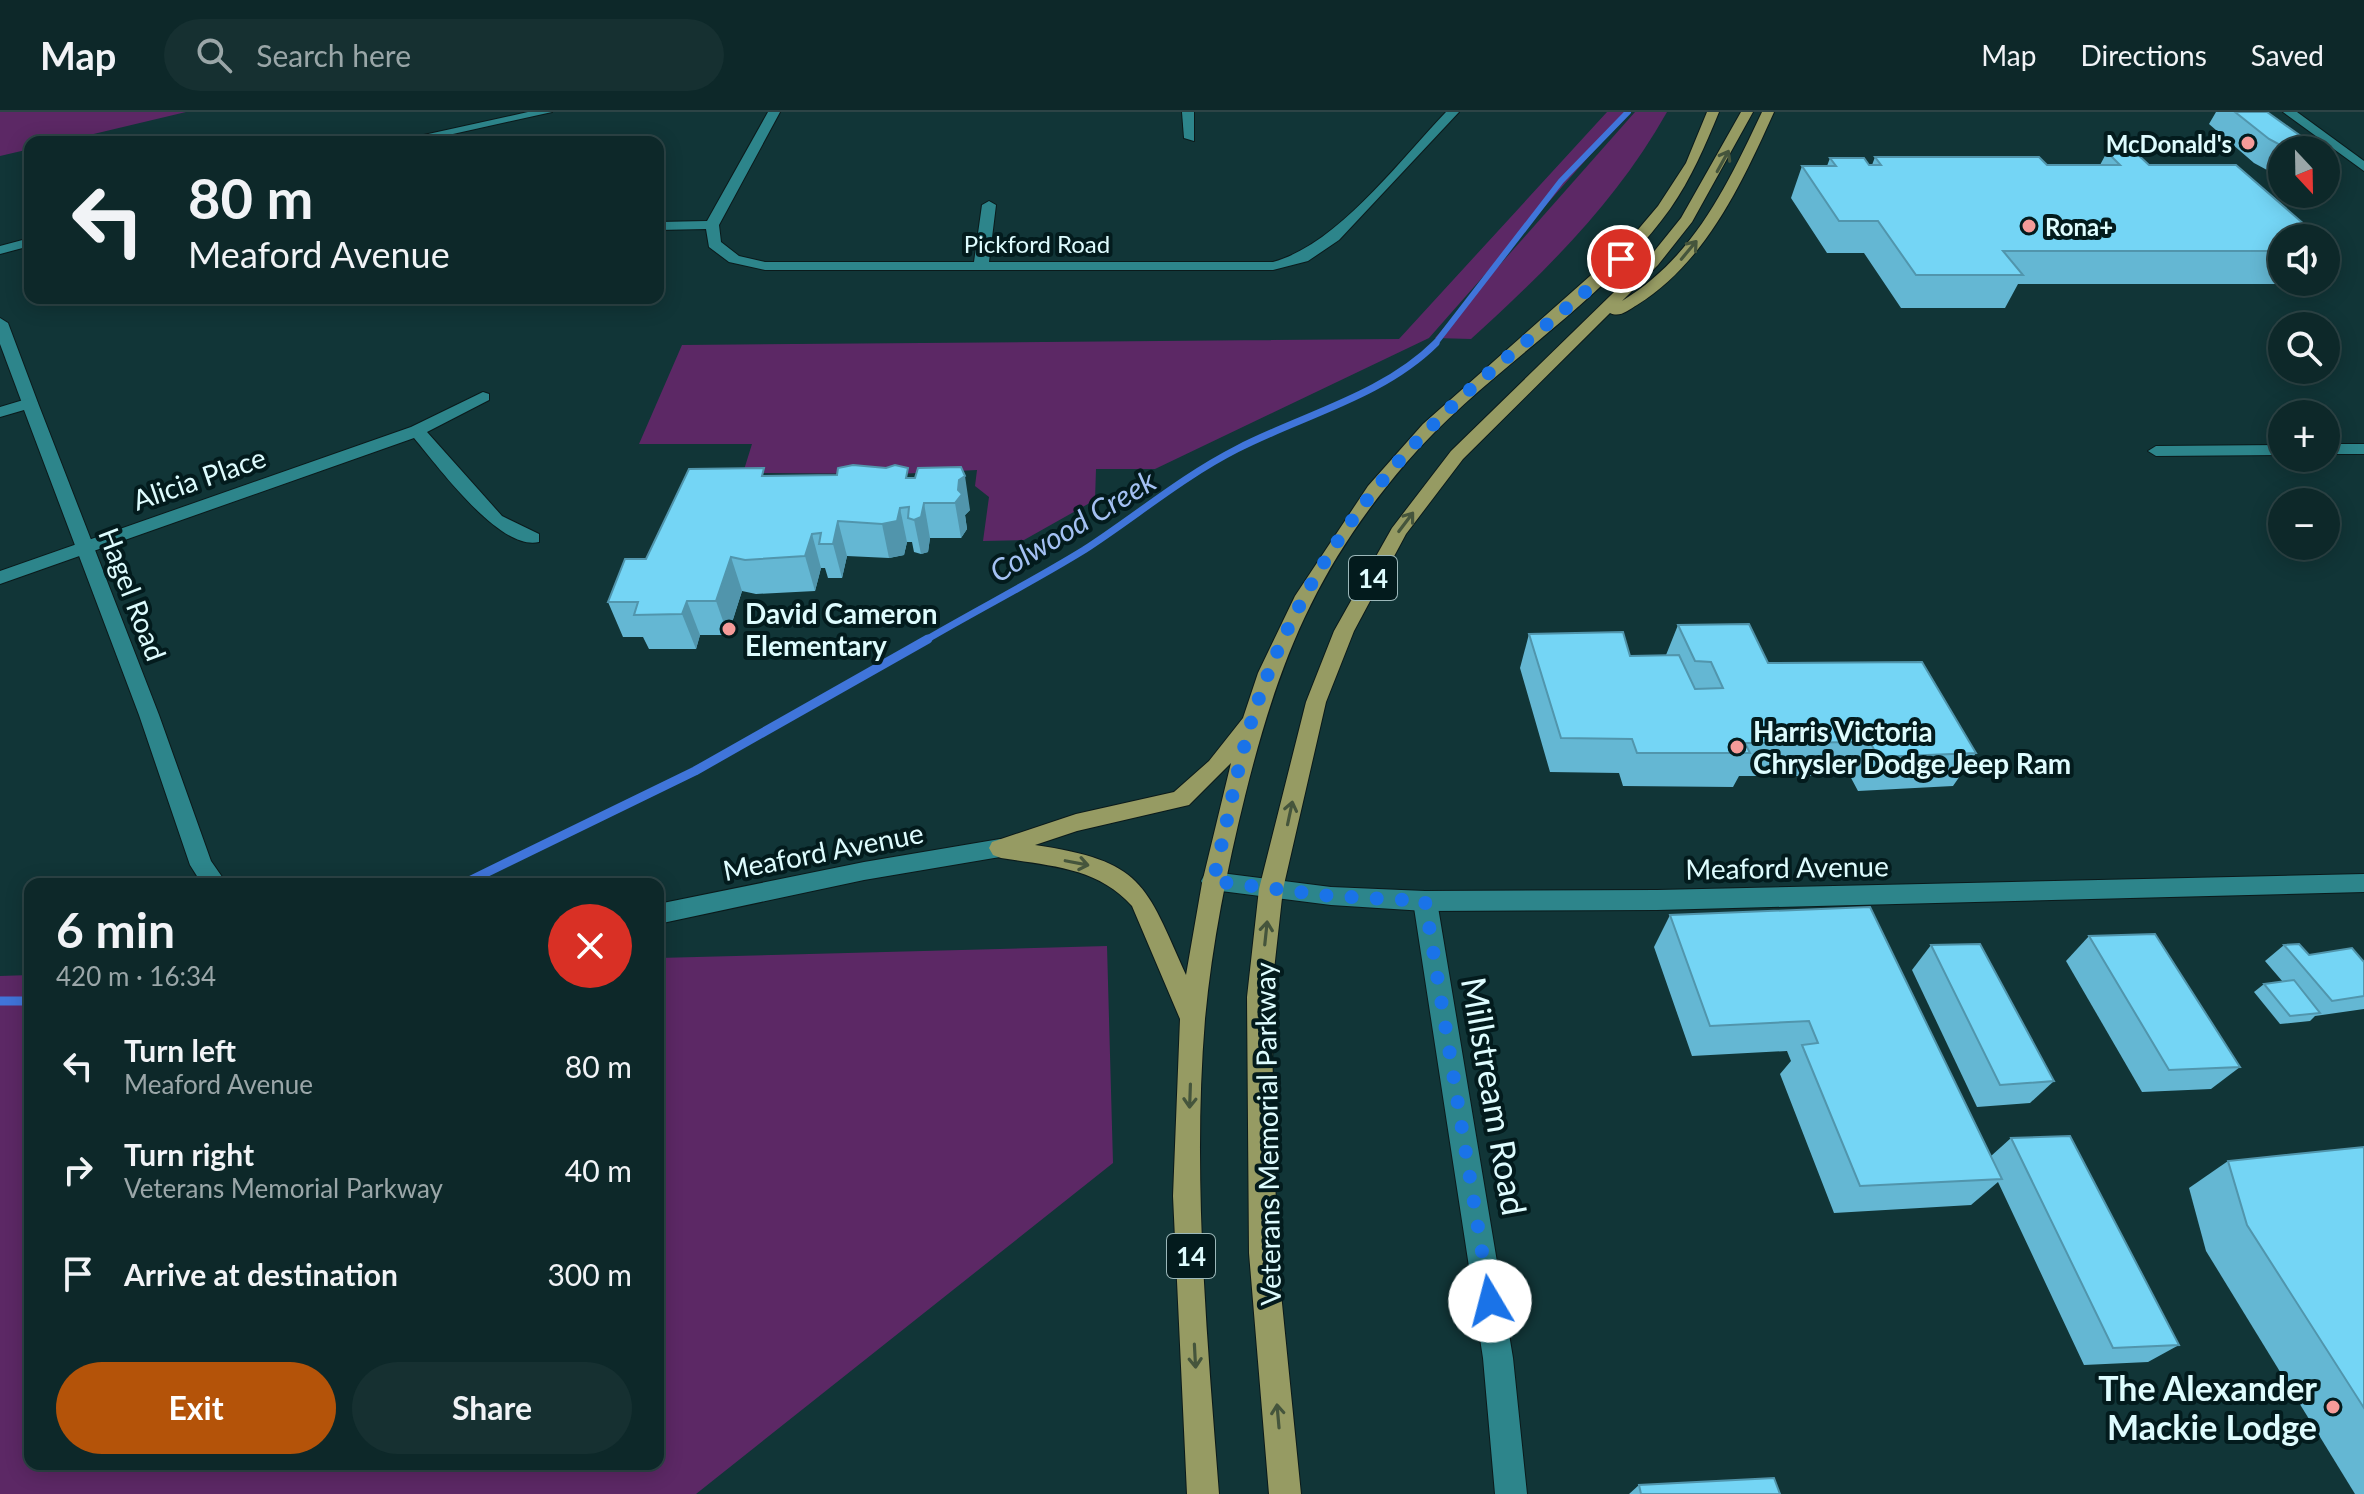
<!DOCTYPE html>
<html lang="en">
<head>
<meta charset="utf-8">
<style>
  body { margin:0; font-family:Lato,sans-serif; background:#163031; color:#f1f3f6; height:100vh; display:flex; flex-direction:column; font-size:30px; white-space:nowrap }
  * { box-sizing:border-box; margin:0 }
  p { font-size:26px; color:#9aa6a8 }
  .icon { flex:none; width:44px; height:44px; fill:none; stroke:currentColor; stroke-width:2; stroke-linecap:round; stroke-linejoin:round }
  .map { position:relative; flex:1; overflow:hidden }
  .drawer { position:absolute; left:24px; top:766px; width:640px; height:592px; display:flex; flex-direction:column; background:#0d2829; border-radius:16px; box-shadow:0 4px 20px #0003,0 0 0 2px #2d4446 }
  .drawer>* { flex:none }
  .banner { position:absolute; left:24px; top:24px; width:640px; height:168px; border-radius:16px; box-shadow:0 4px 20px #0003,0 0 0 2px #2d4446; background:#0d2829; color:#f1f3f6; overflow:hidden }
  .needle { width:52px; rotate:158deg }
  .controls { position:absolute; left:2268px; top:24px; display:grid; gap:16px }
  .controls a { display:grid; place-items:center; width:72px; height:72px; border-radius:50%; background:#0d2829; box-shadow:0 4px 20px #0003,0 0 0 2px #2d4446; font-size:40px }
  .pin { position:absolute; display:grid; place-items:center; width:68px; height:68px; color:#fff; margin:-34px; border:4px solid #fff; border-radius:50%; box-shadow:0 2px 8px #0007 }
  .me { position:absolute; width:88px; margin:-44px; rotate:352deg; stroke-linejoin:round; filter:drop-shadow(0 0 6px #0008) }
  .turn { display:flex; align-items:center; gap:28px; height:168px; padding:0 32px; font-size:36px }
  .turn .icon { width:104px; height:104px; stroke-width:2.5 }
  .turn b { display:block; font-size:56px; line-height:68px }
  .round { display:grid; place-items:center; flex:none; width:84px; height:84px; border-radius:42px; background:#163031 }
  .head { display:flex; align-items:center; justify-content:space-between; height:136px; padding:0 32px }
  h1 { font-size:48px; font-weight:700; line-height:60px }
  .primary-button { display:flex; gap:16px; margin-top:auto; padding:16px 32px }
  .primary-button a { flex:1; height:92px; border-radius:48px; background:#b45309; color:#fff; font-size:32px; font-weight:700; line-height:92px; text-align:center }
  .primary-button a+a { background:#163031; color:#f1f3f6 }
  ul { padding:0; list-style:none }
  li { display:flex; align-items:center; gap:24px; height:104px; padding:0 32px }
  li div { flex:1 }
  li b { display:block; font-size:30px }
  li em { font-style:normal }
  header { display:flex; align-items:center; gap:48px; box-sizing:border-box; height:112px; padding:0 40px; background:#0d2829; border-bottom:2px solid #2d4446 }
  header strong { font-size:38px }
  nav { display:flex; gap:44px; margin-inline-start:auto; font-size:28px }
  .search { width:560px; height:72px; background:#163031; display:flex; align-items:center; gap:20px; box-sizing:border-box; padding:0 28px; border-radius:44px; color:#9aa6a8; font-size:30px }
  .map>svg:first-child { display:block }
</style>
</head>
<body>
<header>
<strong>Map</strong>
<div class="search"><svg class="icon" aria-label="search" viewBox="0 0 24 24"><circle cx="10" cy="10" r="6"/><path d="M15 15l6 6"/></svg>Search here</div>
<nav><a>Map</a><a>Directions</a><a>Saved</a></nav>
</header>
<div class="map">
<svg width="2364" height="1382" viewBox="0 0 2364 1382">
  <rect width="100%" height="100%" fill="#113537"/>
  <g fill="#5c2865">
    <polygon points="0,0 186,0 60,30 30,30 30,37 0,44"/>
    <polygon points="1607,0 1628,0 1429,226 1155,357 1096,357 1095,388 1024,428 983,429 989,385 975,374 977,358 898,362 743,361 752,332 639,332 682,233 1399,227"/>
    <path d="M1635,0H1667C1617,89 1546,159 1471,227L1435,226Z"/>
    <polygon points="1107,834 1113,1051 696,1382 0,1382 0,864 30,863 30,1352 658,1352 658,846"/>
  </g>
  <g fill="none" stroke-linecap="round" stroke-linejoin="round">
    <polyline stroke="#4075da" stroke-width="6" points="1434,233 1561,69 1628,0"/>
    <path stroke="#4075da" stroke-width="7" d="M924,529C977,498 1032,470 1084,438C1135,405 1182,365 1237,337C1303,303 1383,284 1436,231"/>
    <g stroke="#4075da" stroke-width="9">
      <polyline points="463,772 695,659 928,527"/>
      <polyline points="0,889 30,889"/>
    </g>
    <defs>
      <g id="minor">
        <polygon points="528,0 552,0 417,30 392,30"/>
        <path d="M768,0H780L719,113L721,130L739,144L765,150H974L982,93L989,89L996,93L989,150H1273C1338,132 1399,49 1446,0H1459L1339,128L1308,149L1273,158H765L729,150L709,135L706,117L658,118V110L707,109Z"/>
        <polygon points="1182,0 1194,0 1194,29 1184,26"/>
        <polygon points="30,126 30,134 0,142 0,134"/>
        <polygon points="0,206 8,211 38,291 36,294 30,296 22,291 0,232"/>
        <path d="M483,280L489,282V288L427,320L502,404L539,422V430C500,440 437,353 414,326L0,472V459L411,315Z"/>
        <rect x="2326" y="332" width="38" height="10"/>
        <polygon points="2282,333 2282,343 2156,344 2148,339 2156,334"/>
        <polygon points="1425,779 1433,782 1437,789 1513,1246 1527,1382 1495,1382 1483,1246 1413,789 1417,782"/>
      </g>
      <g id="tertiary">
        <polygon points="2283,0 2297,0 2364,49 2364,59"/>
        <polygon points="30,286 38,291 159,603 211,749 227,772 202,772 190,753 139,603 24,298 0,305 0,295"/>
        <polygon points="1000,727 1008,730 1011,736 1008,742 1000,745 864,768 658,812 658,792 864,750"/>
        <polygon points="1213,760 1331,775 1425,779 1657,778 2364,762 2364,780 1657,798 1425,799 1331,793 1213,778 1205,776 1201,769 1205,762"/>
      </g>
      <g id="primary">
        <path d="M1707,0H1719C1705,34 1691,67 1670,97C1598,197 1486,258 1406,351C1315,457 1278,551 1245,684C1227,757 1212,832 1205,907C1192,1065 1207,1224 1219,1382H1187L1173,1084L1180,907L1132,794C1097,755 1049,754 1001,746L993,743L989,736L992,730L1076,702L1174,680L1209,649L1243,606L1258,561L1295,484L1368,374L1423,312L1625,133L1658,94L1686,51ZM1231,651L1202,771L1186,863C1145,771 1143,749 1035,733L1077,719L1189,693Z"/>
        <path d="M1741,0H1753L1692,110L1658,153L1622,189C1694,145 1727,74 1762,0H1774C1742,71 1706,150 1637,193C1628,198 1620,206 1610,201L1463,347L1406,422L1354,519L1326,590L1283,777L1271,885L1277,1141L1301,1382H1269L1249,1141L1247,885L1259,777L1306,590L1334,519L1392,416L1451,339L1648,147L1681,106Z"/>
      </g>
    </defs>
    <use href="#minor" stroke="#0b1a1b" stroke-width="2"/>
    <use href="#tertiary" stroke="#0b1a1b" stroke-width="2"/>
    <use href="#primary" stroke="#0b1a1b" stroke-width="2"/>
    <use href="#minor" fill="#2d858b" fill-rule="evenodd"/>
    <use href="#tertiary" fill="#2d858b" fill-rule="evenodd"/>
    <use href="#primary" fill="#969b63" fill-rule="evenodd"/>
  </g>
  <g fill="#64b7d3">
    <polygon points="2216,0 2267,0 2305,27 2302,33 2304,34 2301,38 2282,38 2282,58 2267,58 2254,51 2209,12"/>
    <polygon points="2107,40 2149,53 2282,126 2282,170 2314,170 2313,172 2018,172 2005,196 1901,196 1864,141 1827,141 1791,86 1802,54 1827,54 1830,46 1869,53 1872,53 1875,45 2047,53 2100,53"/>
    <polygon points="2326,131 2336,139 2326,153"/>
    <polygon points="767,364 910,366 970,398 965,403 967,417 961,426 930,426 928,440 921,442 914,440 912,430 907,430 904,443 889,446 847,444 842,466 828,466 825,456 821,456 815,479 756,482 742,479 728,523 700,523 696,537 649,537 643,525 623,525 608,490 646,447"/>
    <polygon points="1678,513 1768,551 1976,641 1953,674 1858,679 1850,664 1739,664 1733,675 1623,674 1619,661 1550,660 1520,556 1529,522 1630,544 1666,543"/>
    <polygon points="1670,803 1991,1044 2011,1026 2179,1233 2148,1250 2084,1253 1998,1070 1971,1093 1834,1101 1780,962 1791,949 1787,939 1692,944 1654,835"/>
    <polygon points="2089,824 2240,955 2211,977 2142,980 2066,849"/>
    <polygon points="1931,833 2054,969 2030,991 1977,995 1912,858"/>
    <polygon points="2284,833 2309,843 2364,850 2364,897 2315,904 2310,909 2280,912 2254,880 2264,872 2283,870 2265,849"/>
    <polygon points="2364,1035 2364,1382 2355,1382 2206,1139 2189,1076 2228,1049"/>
    <polygon points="1639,1373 1780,1382 1629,1382"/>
  </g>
  <g fill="#5195ac">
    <polygon points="965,364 970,398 965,403 967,417 961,426 955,391 959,368"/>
    <polygon points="924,391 930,426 928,440 921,442 914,408"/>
    <polygon points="900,396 907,430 904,443 889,446 882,412"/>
    <polygon points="838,409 847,444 842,466 833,432"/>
    <polygon points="812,422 821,456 815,479 805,444"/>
    <polygon points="731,445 742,479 728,523 716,489"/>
    <polygon points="687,489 700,523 696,537 682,502"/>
  </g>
  <g fill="#74d5f5" stroke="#5195ac" stroke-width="2">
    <polygon points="2235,0 2267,0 2305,27 2295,27 2304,34 2282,34 2269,27"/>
    <polygon points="2107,40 2135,40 2149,53 2236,53 2320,126 2282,126 2282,139 2003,139 2023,163 1916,163 1878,109 1839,109 1802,54 1836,54 1830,46 1864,46 1869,53 1881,53 1875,45 2039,45 2047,53 2120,53"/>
    <polygon points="2326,131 2336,139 2326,139"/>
    <polygon points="853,353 886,356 895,353 908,356 906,366 915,366 918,356 961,355 965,364 959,368 958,378 962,382 955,391 924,391 921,405 914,408 908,406 909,395 900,396 897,409 882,412 838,409 833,432 819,432 821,421 812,422 805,444 745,448 731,445 716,489 687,489 682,502 634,503 638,490 608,490 625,447 646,447 689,357 764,356 762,364 837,363 838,356"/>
    <polygon points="1749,512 1768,551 1922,550 1976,641 1878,645 1870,630 1745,631 1750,641 1637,641 1632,627 1561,626 1529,522 1623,520 1630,544 1679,543 1695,577 1723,576 1711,550 1695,549 1678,513"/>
    <polygon points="1870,795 2002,1067 1860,1074 1802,933 1818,931 1809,909 1710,914 1670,803"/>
    <polygon points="2155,822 2240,955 2169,958 2089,824"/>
    <polygon points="1980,832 2054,969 2000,973 1931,833"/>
    <polygon points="2299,832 2309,843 2352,836 2364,850 2364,884 2332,889 2284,833"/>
    <polygon points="2294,868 2320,901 2290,904 2264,872"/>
    <polygon points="2070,1024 2179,1233 2113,1236 2011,1026"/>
    <polygon points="2364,1035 2364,1296 2247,1113 2228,1049"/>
    <polygon points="1774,1366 1780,1382 1641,1382 1639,1373"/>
  </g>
  <defs><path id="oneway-shaft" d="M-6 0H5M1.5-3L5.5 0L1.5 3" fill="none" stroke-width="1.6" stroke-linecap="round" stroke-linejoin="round" transform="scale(2)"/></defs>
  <g stroke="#45553c">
    <use href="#oneway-shaft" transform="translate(1723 49) rotate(-61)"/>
    <use href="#oneway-shaft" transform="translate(1689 138) rotate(-50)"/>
    <use href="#oneway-shaft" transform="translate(1406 410) rotate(-53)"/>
    <use href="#oneway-shaft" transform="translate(1290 701) rotate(-78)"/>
    <use href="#oneway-shaft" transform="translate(1077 751) rotate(11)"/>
    <use href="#oneway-shaft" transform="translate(1266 821) rotate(-84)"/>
    <use href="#oneway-shaft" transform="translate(1190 984) rotate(92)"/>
    <use href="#oneway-shaft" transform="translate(1195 1244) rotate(87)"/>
    <use href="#oneway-shaft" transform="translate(1278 1304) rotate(-95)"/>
  </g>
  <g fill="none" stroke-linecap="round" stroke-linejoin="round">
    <path stroke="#1a73e8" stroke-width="14" stroke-dasharray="0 25.2" d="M1490,1189L1425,789L1331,784L1213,769C1227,713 1237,653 1255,598C1289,494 1353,393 1430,316C1489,255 1560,206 1621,147"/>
  </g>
  <g fill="#f59b99" stroke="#031b1d" stroke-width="3">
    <circle cx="2248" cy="31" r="8"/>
    <circle cx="2029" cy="114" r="8"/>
    <circle cx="729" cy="517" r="8"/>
    <circle cx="1737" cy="635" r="8"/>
    <circle cx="2333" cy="1295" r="8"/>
  </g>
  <g text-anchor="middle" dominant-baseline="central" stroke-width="8" stroke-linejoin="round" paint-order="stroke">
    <g font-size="24" font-weight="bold" fill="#defcfe" stroke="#031b1d" text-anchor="end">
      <text x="2232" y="31">McDonald's</text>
      <text x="2045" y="114" text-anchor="start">Rona+</text>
    </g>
    <g font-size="24" fill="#defcfe" stroke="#031b1d">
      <text x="1037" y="131">Pickford Road</text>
    </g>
    <g fill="#031b1d" stroke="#9cb8ba" stroke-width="2">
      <rect x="1349" y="444" width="48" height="44" rx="6"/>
      <rect x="1167" y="1122" width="48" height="44" rx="6"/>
    </g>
    <g font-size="26" font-weight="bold" fill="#defcfe">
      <text x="1373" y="466">14</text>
      <text x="1191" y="1144">14</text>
    </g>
    <g font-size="28" fill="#defcfe" stroke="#031b1d">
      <text transform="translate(199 366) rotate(-19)">Alicia Place</text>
      <text transform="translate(133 482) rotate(69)">Hagel Road</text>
      <text transform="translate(823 739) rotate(-11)">Meaford Avenue</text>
      <text transform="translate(1787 755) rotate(-1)">Meaford Avenue</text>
      <text transform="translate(1267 1022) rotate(-91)">Veterans Memorial Parkway</text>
    </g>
    <g font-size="28" font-weight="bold" fill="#defcfe" stroke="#031b1d" text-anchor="start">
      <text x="745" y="501">David Cameron<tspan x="745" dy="32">Elementary</tspan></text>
      <text x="1753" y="619">Harris Victoria<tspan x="1753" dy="32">Chrysler Dodge Jeep Ram</tspan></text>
    </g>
    <g font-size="30" font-style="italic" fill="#a4c1f3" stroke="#031b1d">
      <text transform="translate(1072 413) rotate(-31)">Colwood Creek</text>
    </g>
    <g font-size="34" fill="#defcfe" stroke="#031b1d">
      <text transform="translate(1495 984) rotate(80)">Millstream Road</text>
    </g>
    <g font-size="34" font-weight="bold" fill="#defcfe" stroke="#031b1d" text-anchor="end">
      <text x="2317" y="1275">The Alexander<tspan x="2317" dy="39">Mackie Lodge</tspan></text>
    </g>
  </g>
</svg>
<div class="controls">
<a><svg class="needle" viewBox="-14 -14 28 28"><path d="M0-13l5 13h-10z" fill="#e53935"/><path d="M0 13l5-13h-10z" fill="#9aa6a8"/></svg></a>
<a><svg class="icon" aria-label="sound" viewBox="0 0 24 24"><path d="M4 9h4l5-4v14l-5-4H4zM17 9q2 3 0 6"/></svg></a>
<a><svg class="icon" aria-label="search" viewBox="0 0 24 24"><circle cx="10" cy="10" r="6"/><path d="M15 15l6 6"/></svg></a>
<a>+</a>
<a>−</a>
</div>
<div class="pin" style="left:1621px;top:147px;background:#d93025"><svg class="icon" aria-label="arrive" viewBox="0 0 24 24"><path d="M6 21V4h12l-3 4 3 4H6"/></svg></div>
<svg class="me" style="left:1490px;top:1189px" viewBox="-20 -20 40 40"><circle r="19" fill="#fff"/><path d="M0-13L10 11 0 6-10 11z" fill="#1a73e8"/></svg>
<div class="banner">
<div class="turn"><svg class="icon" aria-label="left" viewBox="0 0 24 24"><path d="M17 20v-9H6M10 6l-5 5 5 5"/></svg><div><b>80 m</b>Meaford Avenue</div></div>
</div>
<section class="drawer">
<div class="head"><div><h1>6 min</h1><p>420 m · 16:34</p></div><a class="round" style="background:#d93025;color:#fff"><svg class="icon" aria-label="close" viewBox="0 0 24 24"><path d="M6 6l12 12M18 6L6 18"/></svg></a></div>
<ul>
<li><svg class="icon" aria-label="left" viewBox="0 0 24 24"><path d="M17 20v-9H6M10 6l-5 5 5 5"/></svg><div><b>Turn left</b><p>Meaford Avenue</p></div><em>80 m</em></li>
<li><svg class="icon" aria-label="right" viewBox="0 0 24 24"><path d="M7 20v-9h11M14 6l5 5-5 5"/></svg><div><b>Turn right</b><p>Veterans Memorial Parkway</p></div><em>40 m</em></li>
<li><svg class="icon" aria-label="arrive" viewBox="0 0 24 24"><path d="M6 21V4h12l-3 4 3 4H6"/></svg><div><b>Arrive at destination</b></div><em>300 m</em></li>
</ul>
<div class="primary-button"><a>Exit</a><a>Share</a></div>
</section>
</div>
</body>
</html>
